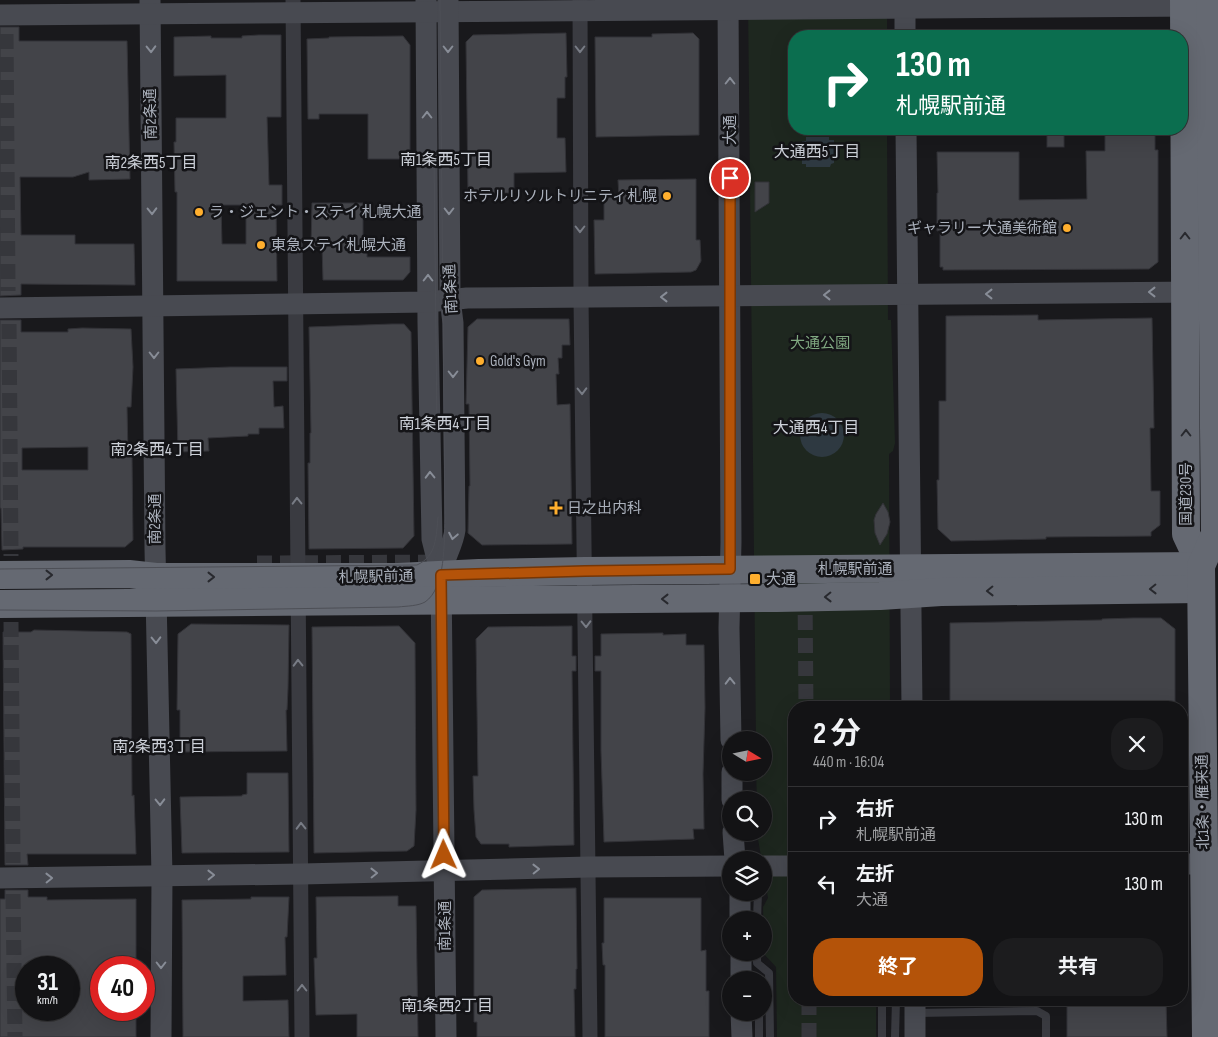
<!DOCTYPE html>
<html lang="ja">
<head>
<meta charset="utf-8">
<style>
  body { margin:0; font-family:"Sofia Sans Condensed","Noto Sans JP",sans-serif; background:#1c1c1e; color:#f1f3f6; height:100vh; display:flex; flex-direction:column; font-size:19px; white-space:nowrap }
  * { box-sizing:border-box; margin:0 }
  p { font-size:16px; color:#9d9ea0 }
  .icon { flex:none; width:28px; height:28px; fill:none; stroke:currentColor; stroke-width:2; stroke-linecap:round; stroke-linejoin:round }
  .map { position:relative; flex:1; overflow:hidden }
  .sheet { position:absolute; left:788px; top:701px; width:400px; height:305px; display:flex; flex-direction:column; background:#131315; border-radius:20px; box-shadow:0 5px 20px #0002,0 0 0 1px #323234 }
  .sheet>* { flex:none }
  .hud { position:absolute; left:788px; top:30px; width:400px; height:105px; border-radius:20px; box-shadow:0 5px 20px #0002,0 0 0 1px #323234; background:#0b6e4f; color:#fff; overflow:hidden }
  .needle { width:32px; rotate:100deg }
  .buttons { position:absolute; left:722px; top:731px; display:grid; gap:10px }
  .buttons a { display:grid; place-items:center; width:50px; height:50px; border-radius:50%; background:#131315; box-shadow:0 5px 20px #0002,0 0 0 1px #323234; font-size:25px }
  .speed { position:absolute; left:15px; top:956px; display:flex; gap:10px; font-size:25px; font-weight:700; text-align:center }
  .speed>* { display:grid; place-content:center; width:65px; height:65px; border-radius:50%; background:#131315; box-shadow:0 5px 20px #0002,0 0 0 1px #323234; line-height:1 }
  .speed small { font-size:12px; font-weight:400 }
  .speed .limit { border:8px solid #d22; background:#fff; color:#111 }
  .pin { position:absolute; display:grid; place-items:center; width:42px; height:42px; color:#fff; margin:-21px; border:2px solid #fff; border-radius:50%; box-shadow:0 1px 5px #0007 }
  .me { position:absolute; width:55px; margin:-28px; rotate:359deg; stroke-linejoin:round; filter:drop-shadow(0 0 4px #0008) }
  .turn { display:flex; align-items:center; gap:18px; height:105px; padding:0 25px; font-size:22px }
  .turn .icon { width:65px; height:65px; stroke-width:2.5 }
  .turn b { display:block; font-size:35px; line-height:42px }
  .round { display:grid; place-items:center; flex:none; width:52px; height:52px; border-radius:20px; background:#1c1c1e }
  .overview { display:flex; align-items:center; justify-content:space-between; height:85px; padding:0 25px }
  h1 { font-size:30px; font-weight:700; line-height:38px }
  .cta { display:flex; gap:10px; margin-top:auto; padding:10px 25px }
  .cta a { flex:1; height:58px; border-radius:20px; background:#b45309; color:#fff; font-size:20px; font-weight:700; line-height:58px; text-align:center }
  .cta a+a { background:#1c1c1e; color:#f1f3f6 }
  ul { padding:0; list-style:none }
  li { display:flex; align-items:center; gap:15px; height:65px; padding:0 25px; border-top:1px solid #323234 }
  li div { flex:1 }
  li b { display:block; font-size:19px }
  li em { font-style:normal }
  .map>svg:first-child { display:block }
</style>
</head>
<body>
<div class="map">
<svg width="1218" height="1037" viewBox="0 0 1218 1037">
  <rect width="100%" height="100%" fill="#19191c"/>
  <polygon fill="#1e271f" points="748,0 887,0 887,36 794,36 794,129 887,129 888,320 891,320 895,443 893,451 889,454 890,707 794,708 794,1000 876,1000 876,1037 777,1037 776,967 764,954 763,907 768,898 757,833 764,832 764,800 757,800 756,773 764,772 764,740 756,740"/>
  <g fill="#2e3941">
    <polygon points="806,137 829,137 829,140 834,140 834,163 831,164 830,167 806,167 806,164 802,164 802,141 806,141"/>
    <circle cx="822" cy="435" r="22"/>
  </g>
  <g fill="#434449" stroke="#333338" fill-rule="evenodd">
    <polygon points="0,27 19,27 19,41 127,41 130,179 89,180 89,172 73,177 20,177 21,235 75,235 75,244 134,244 135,285 21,284 21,295 0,296"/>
    <polygon points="566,33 567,77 565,77 565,98 557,98 557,138 565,138 566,172 514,173 514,193 468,193 466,42 473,35"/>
    <polygon points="693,33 699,39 699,135 596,137 595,37 652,37 652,34"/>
    <path d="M259,35H281V117H267L269,185H282V205H276L277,281H177V192H175L174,142H176V118H226V75L174,76V37L211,36V38H242V36ZM221,205H246V244H222Z"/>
    <polygon points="403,36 410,45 410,159 368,159 368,114 319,114 319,119 308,119 307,39 329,38 329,37"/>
    <rect x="1047" y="129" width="17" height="18"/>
    <polygon points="1105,129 1155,129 1155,150 1158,150 1158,262 1149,269 943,270 943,267 940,267 940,230 937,231 937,193 938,193 937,152 1019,152 1019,200 1087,199 1086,151 1105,151"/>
    <polygon points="696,179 696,240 700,240 701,261 696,270 691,272 595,274 594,220 604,220 604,197 619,197 618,180"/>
    <polygon points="755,182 769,182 769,203 755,212"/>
    <polygon points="312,203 363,203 363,242 367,242 367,257 410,257 410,272 403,280 323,280 322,246 311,247"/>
    <polygon points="1038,315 1038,320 1152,318 1154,428 1150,428 1151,491 1160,491 1160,525 1151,532 1151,536 1046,537 1046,539 951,541 938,529 937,480 939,480 939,401 946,401 946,316"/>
    <polygon points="477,319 569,319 570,345 562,345 562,358 558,358 559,374 556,374 557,405 570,404 572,544 482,545 468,533 469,486 470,486 469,404 466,404 468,327"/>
    <path d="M0,320H21V332H68V329L82,328L131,329L133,367L131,407H127L128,456H132L133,540L125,547H23V549L2,550L1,508H0ZM88,447V470H22V448Z"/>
    <polygon points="392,324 404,324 411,332 414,536 403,548 309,549 308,463 310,463 310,433 311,433 309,327"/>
    <polygon points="230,367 287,367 287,381 273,381 274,407 283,406 284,428 259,428 259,434 248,434 248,436 208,438 209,451 178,452 176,369"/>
    <polygon points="883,503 888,512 890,522 887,534 880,545 875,533 874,520 876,514"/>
    <polygon points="1133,618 1161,618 1175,629 1175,708 950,708 950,623 1102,620 1102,619"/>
    <polygon points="191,624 289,625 288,688 287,710 286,710 287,751 180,752 180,710 177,710 178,634"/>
    <polygon points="399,626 415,643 416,810 414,846 407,851 314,853 312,627"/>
    <polygon points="572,626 572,656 576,656 576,671 572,671 574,845 509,847 509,844 481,844 476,837 474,810 473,776 478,776 476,639 488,627"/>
    <polygon points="34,630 127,632 131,634 132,796 134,795 136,854 27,854 28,865 5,865 3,632 31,632"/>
    <polygon points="663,633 663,635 686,634 686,645 704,645 705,708 703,774 704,829 693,829 694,839 604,842 601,751 601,671 595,671 595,656 601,656 601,634"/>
    <polygon points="247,773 288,773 289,852 182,853 180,797 242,796 242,795 247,794"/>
    <polygon points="576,888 577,969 576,969 576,989 574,989 575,1037 477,1037 477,1022 474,1022 474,897 482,890"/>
    <path d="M5,890H28V897H47V900L136,899V968H101V1010H136V1037H0V899H5ZM26,968H69V1010H26Z"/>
    <polygon points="398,896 398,906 416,906 418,1037 357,1037 357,1014 316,1015 314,958 317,958 316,897"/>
    <polygon points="251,897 289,897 287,937 285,937 286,975 243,976 243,1001 288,1000 289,1037 183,1037 182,900 251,899"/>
    <polygon points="604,898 701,898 701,951 706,950 706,991 709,991 709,1037 605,1037 605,965 603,965 602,943 604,943"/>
    <polygon points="1067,1000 1166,1000 1167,1037 1067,1037"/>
  </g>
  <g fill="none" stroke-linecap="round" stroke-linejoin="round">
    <g stroke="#36373c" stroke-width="15" stroke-dasharray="15 8" stroke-linecap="butt">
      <polyline points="6,34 8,291"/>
      <polyline points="9,324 11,556"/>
      <polyline points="257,563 442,562"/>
      <polyline points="805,592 806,708"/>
      <polyline points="11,622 13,863"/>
      <polyline points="13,894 15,1037"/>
      <polyline points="809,1000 809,1037"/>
    </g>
    <g stroke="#3a3b41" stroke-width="8">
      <polyline points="757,920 758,892"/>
      <polyline points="757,952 757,963 769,973 770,1037"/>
      <polyline points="759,979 759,980"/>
      <polyline points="882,1000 882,1037"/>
      <polyline points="759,1012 759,1037"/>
      <polyline points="917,1013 1037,1011 1046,1016 1046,1037"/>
      <polyline points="895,1037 896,1000"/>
    </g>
    <g stroke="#3a3b41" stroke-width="15">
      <polyline points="293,0 302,1037"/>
      <polyline points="580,0 581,298 590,1037"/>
    </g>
    <g stroke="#484a51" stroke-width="21">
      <polyline points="150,0 155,549 162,876 161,1037"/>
      <polyline points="426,0 428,323 432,539 441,575"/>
      <polyline points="728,0 731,542 729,628 731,740"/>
      <polyline points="905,0 905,36"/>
      <polyline points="0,15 1198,6"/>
      <polyline points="906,129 912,708"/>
      <polyline points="0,308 428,302 467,298 1200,292"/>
      <polyline points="732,772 732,800"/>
      <polyline points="733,832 735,860"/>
      <polyline points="1181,864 1218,864"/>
      <polyline points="764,866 794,866"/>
      <polyline points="0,878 302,874 589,867 731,866"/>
      <polyline points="740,892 740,920"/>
      <polyline points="741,952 741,980"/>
      <polyline points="915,1000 915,1037"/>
      <polyline points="741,1012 742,1037"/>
      <path d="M446,1037L441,575C443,559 453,546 455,530L453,323L450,299L448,0"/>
    </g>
    <g stroke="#656972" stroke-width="28">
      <polyline points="1184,0 1186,534 1201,566"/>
      <polyline points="0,575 129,574 156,577 398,577 479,573 585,571 1201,566"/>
      <polyline points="0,604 777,598 880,596 941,592 1201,589"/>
      <polyline points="1206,1037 1201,566 1215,534 1210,0"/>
    </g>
    <g stroke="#4d4f56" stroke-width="1">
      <polyline points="434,155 437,430"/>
      <path d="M0,569L417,565C437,556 436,536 438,517"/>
      <path d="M0,610L156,611L398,607C407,606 418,606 425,602C446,588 444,541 445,519L440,0"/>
    </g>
  </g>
  <defs><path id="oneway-chevron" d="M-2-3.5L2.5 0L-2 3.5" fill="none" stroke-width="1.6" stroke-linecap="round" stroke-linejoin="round" transform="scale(1.25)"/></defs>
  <g stroke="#888d97">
    <use href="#oneway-chevron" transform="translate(151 49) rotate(89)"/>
    <use href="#oneway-chevron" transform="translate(448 49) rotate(90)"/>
    <use href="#oneway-chevron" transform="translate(730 81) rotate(-90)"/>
    <use href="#oneway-chevron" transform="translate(427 115) rotate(-90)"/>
    <use href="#oneway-chevron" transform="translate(152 211) rotate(89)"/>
    <use href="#oneway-chevron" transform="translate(449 211) rotate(90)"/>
    <use href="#oneway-chevron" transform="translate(428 278) rotate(-90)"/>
    <use href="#oneway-chevron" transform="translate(1152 292) rotate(180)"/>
    <use href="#oneway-chevron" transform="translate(989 294) rotate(180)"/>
    <use href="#oneway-chevron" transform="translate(827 295) rotate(180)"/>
    <use href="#oneway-chevron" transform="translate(664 297) rotate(180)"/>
    <use href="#oneway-chevron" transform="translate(154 355) rotate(90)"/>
    <use href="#oneway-chevron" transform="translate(453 374) rotate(90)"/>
    <use href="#oneway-chevron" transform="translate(430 475) rotate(-91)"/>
    <use href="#oneway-chevron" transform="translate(453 536) rotate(101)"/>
    <use href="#oneway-chevron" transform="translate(156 640) rotate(89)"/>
    <use href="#oneway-chevron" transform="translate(730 681) rotate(-91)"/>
    <use href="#oneway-chevron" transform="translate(160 802) rotate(89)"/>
    <use href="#oneway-chevron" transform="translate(536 869) rotate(-1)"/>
    <use href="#oneway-chevron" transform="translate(374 873) rotate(-1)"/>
    <use href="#oneway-chevron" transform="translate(211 875) rotate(-1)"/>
    <use href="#oneway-chevron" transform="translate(49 878) rotate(-1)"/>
    <use href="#oneway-chevron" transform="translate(161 965) rotate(90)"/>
  </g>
  <g stroke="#787c85">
    <use href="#oneway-chevron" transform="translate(580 49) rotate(90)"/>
    <use href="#oneway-chevron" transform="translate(580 229) rotate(90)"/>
    <use href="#oneway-chevron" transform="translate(582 391) rotate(89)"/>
    <use href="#oneway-chevron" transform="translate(297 501) rotate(-91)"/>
    <use href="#oneway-chevron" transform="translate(586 624) rotate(89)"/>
    <use href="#oneway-chevron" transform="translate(298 663) rotate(-91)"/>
    <use href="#oneway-chevron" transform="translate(301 826) rotate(-91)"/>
    <use href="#oneway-chevron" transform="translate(302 988) rotate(-90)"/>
  </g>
  <g stroke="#28292e">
    <use href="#oneway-chevron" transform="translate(1185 236) rotate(-90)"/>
    <use href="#oneway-chevron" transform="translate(1186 433) rotate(-90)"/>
    <use href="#oneway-chevron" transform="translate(49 575)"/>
    <use href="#oneway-chevron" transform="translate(211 577)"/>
    <use href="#oneway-chevron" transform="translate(1153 589) rotate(179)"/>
    <use href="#oneway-chevron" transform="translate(990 591) rotate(179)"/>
    <use href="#oneway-chevron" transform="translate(828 597) rotate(179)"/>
    <use href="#oneway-chevron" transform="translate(665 599) rotate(180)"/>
  </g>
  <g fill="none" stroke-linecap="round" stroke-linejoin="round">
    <defs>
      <polyline id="route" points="444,855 441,575 585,571 730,569 730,178"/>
    </defs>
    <use href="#route" stroke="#753606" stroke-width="12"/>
    <use href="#route" stroke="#b45309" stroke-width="9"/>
  </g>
  <g fill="#ffaf2e" stroke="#141417" stroke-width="2">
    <circle cx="667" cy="196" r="5"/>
    <circle cx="199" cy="212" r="5"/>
    <circle cx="1067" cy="228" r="5"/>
    <circle cx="261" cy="245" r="5"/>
    <circle cx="480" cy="361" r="5"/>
    <path d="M553.5 500.5h5v5h5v5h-5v5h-5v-5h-5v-5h5z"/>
    <rect x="749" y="573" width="12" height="12" rx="2.5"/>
  </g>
  <g text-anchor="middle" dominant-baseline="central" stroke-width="5" stroke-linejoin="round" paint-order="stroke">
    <g font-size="15" fill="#abb1bc" stroke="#141417">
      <text transform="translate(151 114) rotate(-91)">南2条通</text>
      <text transform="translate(730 130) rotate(-90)">大通</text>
      <text transform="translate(451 289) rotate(-93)">南1条通</text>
      <text transform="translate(1186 494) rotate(-90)">国道230号</text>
      <text transform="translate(155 519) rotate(-90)">南2条通</text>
      <text x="855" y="569">札幌駅前通</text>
      <text transform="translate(376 577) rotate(-1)">札幌駅前通</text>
      <text transform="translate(1203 802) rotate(-91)">北1条・雁来通</text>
      <text transform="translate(445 926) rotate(-90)">南1条通</text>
    </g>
    <g font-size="15" fill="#abb1bc" stroke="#141417" text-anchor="start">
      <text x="657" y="196" text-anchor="end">ホテルリソルトリニティ札幌</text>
      <text x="209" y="212">ラ・ジェント・ステイ 札幌大通</text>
      <text x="1057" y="228" text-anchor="end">ギャラリー大通美術館</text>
      <text x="271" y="245">東急ステイ札幌大通</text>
      <text x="490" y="361">Gold's Gym</text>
      <text x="567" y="508">日之出内科</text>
      <text x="766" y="579">大通</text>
    </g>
    <g font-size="15" fill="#80a881" stroke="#141417">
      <text x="820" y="343">大通公園</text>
    </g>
    <g font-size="16" fill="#ccd0d8" stroke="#141417">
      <text x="817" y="152">大通西5丁目</text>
      <text x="446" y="160">南1条西5丁目</text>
      <text x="151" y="163">南2条西5丁目</text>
      <text x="445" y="424">南1条西4丁目</text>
      <text x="816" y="428">大通西4丁目</text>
      <text x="157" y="450">南2条西4丁目</text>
      <text x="159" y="747">南2条西3丁目</text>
      <text x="447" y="1006">南1条西2丁目</text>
    </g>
  </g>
</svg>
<div class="buttons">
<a><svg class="needle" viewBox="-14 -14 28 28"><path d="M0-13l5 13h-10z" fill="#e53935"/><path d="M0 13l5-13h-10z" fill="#9d9ea0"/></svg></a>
<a><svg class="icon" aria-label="search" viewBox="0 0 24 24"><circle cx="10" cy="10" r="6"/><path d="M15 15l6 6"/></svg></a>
<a><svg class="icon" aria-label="layers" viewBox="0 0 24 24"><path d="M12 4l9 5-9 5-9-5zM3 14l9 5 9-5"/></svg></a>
<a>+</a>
<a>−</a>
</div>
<div class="speed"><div>31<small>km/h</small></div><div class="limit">40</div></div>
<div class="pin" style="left:730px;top:178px;background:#d93025"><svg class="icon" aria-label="arrive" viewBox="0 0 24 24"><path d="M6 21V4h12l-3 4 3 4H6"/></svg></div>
<svg class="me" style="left:444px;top:855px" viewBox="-20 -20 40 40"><path d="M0-17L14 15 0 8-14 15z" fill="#b45309" stroke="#fff" stroke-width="4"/></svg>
<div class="hud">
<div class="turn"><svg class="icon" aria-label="right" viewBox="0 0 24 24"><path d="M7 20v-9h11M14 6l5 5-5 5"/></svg><div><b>130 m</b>札幌駅前通</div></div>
</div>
<section class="sheet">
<div class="overview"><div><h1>2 分</h1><p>440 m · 16:04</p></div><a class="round"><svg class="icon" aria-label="close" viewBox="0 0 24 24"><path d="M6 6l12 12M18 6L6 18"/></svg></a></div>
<ul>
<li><svg class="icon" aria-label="right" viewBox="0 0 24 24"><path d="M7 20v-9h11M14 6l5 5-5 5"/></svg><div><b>右折</b><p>札幌駅前通</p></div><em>130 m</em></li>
<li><svg class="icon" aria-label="left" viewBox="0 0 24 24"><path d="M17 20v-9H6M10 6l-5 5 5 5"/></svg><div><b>左折</b><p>大通</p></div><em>130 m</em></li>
</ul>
<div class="cta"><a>終了</a><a>共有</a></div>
</section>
</div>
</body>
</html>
